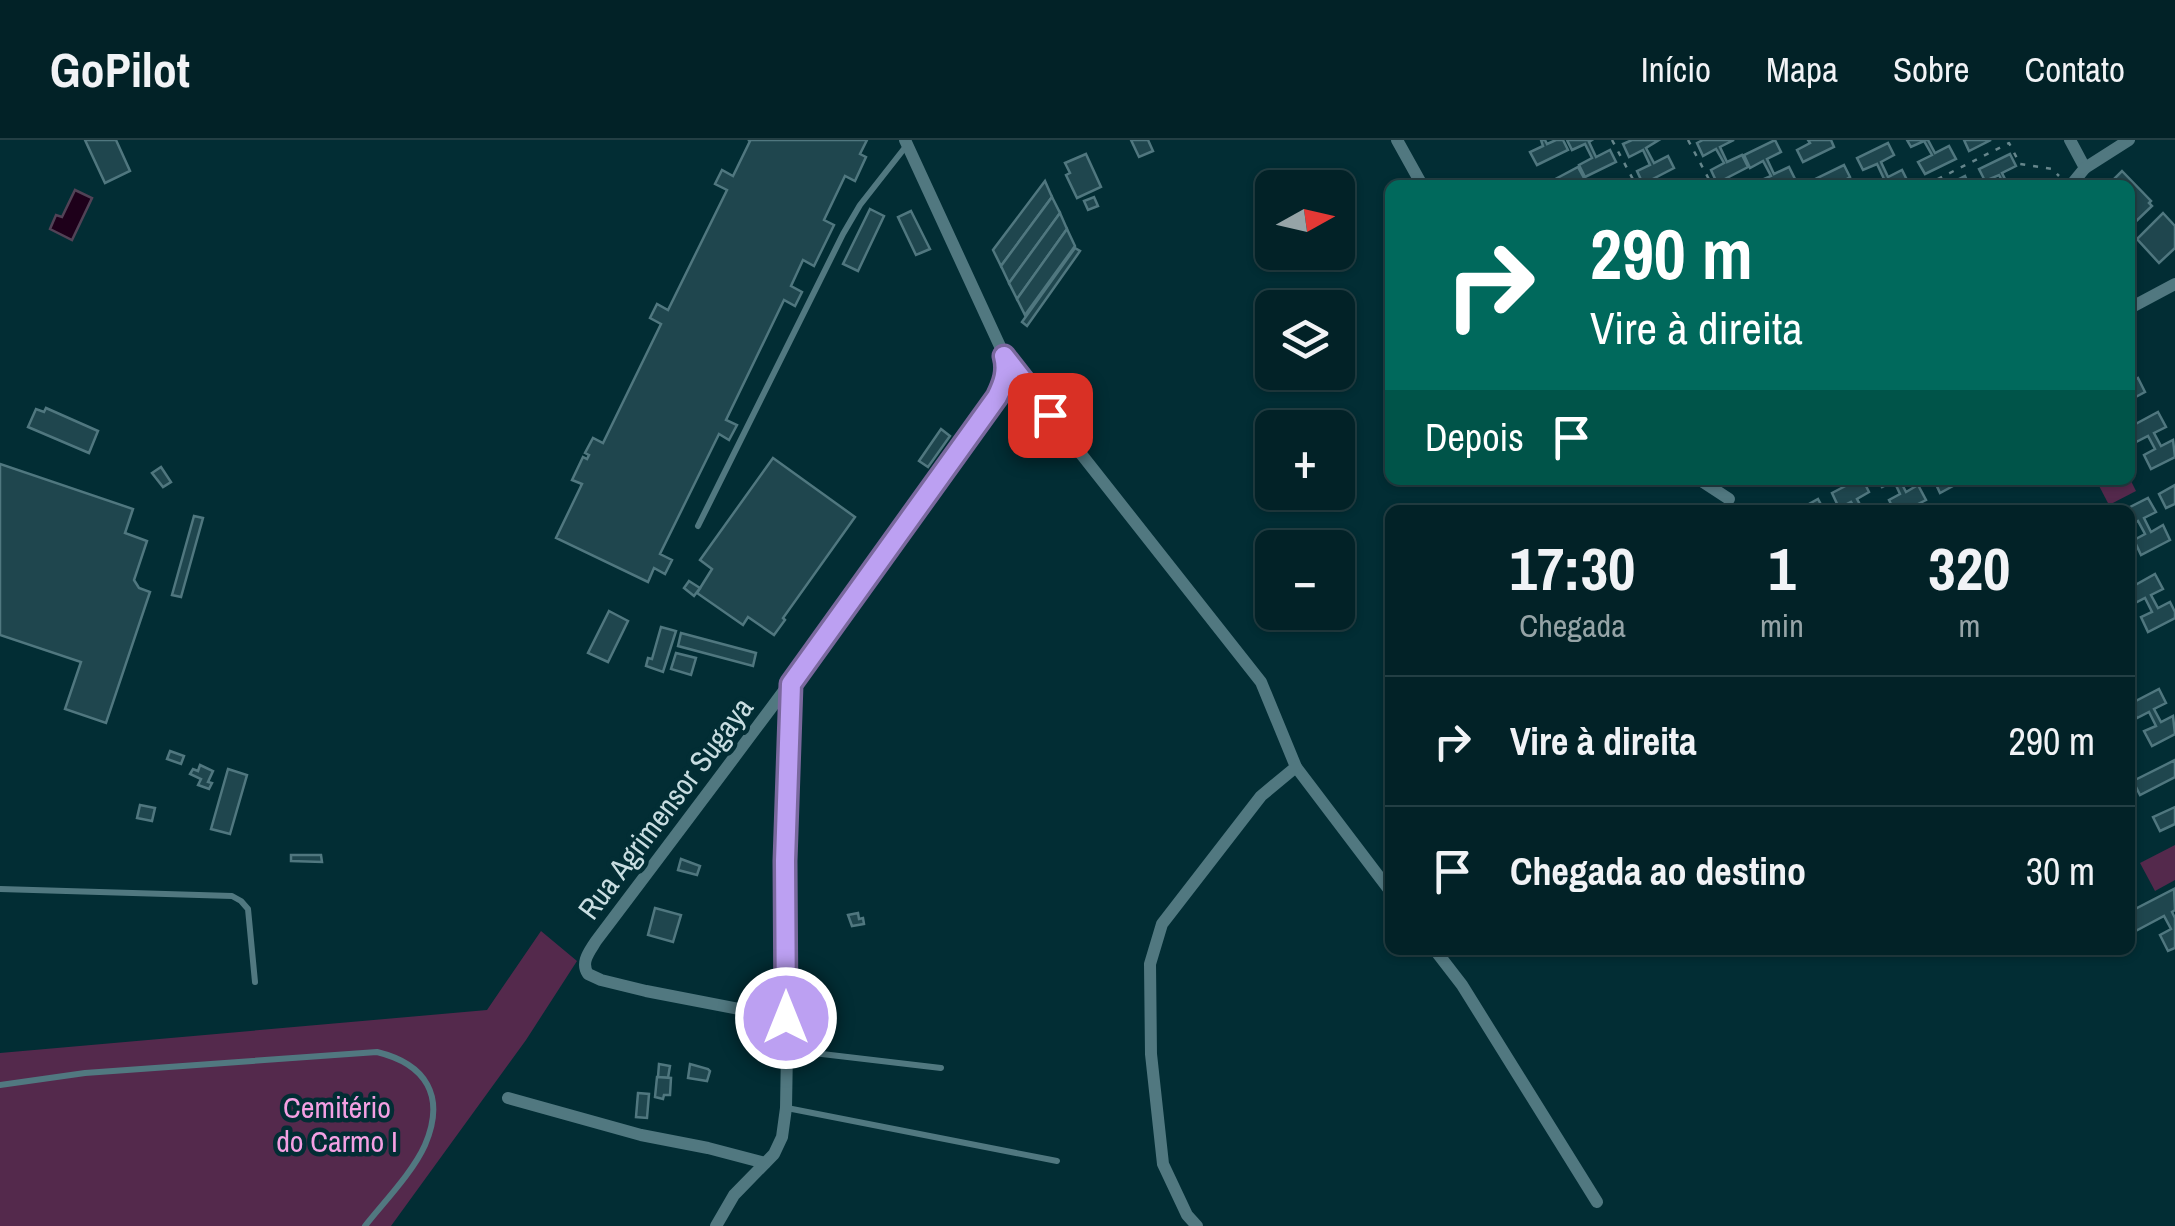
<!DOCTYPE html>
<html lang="pt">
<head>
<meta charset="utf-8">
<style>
  body { margin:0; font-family:"Archivo Narrow",sans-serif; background:#0c2a2f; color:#f1f3f6; height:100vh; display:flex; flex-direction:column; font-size:38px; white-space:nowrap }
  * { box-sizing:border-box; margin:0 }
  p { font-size:32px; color:#96a4a7 }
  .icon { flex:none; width:55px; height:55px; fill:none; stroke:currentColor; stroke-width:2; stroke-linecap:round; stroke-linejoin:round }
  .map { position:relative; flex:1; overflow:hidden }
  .details { position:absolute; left:1385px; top:365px; width:750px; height:450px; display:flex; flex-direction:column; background:#022227; border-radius:15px; box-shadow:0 2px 8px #0004,0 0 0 2px #233f44 }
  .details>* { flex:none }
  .hud { position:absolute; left:1385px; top:40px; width:750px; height:305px; border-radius:15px; box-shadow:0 2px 8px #0004,0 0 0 2px #233f44; background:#00695c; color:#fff; overflow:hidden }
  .needle { width:65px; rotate:82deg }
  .buttons { position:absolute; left:1255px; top:30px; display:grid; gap:20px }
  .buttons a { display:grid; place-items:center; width:100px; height:100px; border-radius:15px; background:#022227; box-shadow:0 2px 8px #0004,0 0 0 2px #233f44; font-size:50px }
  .pin { position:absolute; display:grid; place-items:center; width:85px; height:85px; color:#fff; margin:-42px; border-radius:20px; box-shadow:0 5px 15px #0006 }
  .me { position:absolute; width:110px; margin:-55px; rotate:0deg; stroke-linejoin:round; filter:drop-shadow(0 0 8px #0008) }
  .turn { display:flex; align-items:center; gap:35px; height:210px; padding:0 40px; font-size:45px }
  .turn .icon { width:130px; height:130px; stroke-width:2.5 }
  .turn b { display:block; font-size:70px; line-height:85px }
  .then { display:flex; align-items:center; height:95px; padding:0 40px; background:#0003; gap:20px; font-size:38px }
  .eta { display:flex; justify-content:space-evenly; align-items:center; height:170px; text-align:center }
  .eta b { font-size:60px; font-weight:700; line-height:70px }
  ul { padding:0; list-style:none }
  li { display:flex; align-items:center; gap:30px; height:130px; padding:0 40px; border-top:2px solid #233f44 }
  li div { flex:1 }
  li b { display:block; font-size:38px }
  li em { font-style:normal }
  header { display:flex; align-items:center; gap:60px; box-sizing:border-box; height:140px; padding:0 50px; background:#022227; border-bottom:2px solid #233f44 }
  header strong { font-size:48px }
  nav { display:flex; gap:55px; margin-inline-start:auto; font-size:35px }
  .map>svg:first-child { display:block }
</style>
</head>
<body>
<header>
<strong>GoPilot</strong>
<nav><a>Início</a><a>Mapa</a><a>Sobre</a><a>Contato</a></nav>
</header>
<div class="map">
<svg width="2175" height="1086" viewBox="0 0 2175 1086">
  <rect width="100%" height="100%" fill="#022d34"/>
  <g fill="#54294c">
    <polygon points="2130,339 2136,351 2109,365 2096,340"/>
    <polygon points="2175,705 2175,740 2155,751 2140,723"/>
    <polygon points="541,791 577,821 526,900 391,1086 0,1086 0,913 487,870"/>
  </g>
  <polygon fill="#1e001a" stroke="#514256" stroke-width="2.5" points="75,50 92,58 72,100 50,89 56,75 62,77"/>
  <g fill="#1f464e" stroke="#50777f" stroke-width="2.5">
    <polygon points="85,0 116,0 130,31 105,43"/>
    <polygon points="748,0 867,0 860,14 866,17 855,41 845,36 824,80 834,85 814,126 803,120 791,146 802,152 795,166 784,160 726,280 737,285 729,300 719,294 660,414 672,420 665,434 654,428 648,442 556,398 582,344 572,340 583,317 587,319 589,315 585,313 593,298 603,303 661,184 650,178 657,164 668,170 727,50 715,44 722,30 733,36 750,1"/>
    <polygon points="1131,0 1148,0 1153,11 1139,17"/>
    <polygon points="1541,0 1545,0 1547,4 1556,0 1563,0 1568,10 1537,25 1530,12 1543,6"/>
    <polygon points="1567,0 1592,0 1589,2 1596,17 1610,10 1616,22 1585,37 1579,25 1592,18 1585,4 1572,10"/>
    <polygon points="1632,0 1659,0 1646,8 1654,23 1668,16 1674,28 1643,44 1637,31 1650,25 1643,10 1629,17 1623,4"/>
    <polygon points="1703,0 1734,0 1720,7 1727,22 1742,15 1748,27 1717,43 1711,30 1724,23 1716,9 1703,16 1697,3"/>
    <polygon points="1775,0 1781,12 1767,19 1774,34 1789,27 1795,39 1783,45 1759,45 1757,42 1771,36 1763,21 1750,28 1744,15"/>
    <polygon points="1808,0 1831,0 1834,7 1803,22 1797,10 1810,3"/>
    <polygon points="1907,0 1928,0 1935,13 1949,6 1956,19 1925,34 1918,22 1932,15 1924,1 1911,7"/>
    <polygon points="1964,0 1991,0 1969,11"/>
    <polygon points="1888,3 1894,15 1881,22 1888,37 1902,30 1908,42 1903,45 1871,45 1884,39 1877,24 1863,30 1857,18"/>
    <polygon points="1086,14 1101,47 1077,58 1066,35 1070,33 1065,23"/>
    <polygon points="2010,14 2016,26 2002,33 2008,45 2004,45 1999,35 1985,41 1979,29"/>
    <polygon points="1844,25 1850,37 1837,45 1815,45 1813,40"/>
    <polygon points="1578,27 1585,40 1574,45 1549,45 1548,43"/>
    <polygon points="2122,31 2151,61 2149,63 2152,66 2130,87 2130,45 2108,45"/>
    <polygon points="1965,36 1969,45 1947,45"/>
    <polygon points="1045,41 1052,57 1001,126 993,110"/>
    <polygon points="1052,57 1060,73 1009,143 1001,126"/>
    <polygon points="1094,57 1098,66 1088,70 1084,61"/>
    <polygon points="870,69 884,76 858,131 843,124"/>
    <polygon points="911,71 930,109 916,115 898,77"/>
    <polygon points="1060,73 1067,89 1017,159 1009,143"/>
    <polygon points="2163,73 2175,86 2175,108 2159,123 2137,99"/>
    <polygon points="1067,89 1075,106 1025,175 1017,159"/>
    <polygon points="1075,108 1080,111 1027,186 1022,182"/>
    <polygon points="2138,238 2145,252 2130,260 2130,242"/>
    <polygon points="46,268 98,291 89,313 28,287 36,269 44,272"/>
    <polygon points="2158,272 2166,287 2154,293 2161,306 2173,300 2175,317 2151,329 2144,315 2155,309 2148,296 2136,302 2130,287"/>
    <polygon points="941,289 950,296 928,327 919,321"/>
    <polygon points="773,318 855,377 783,478 785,480 774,495 748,477 743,485 697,453 712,429 700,420"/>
    <polygon points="0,324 133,369 125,393 147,401 134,440 139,448 150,452 106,583 65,569 81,522 0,495"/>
    <polygon points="161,327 171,342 163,347 152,333"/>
    <polygon points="1857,340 1863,340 1869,352 1857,359 1863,370 1856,370 1851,362 1839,368 1832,353"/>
    <polygon points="1878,340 1900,340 1906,352 1918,345 1926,360 1906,370 1894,370 1889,360 1900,354 1894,341 1882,347"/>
    <polygon points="1934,340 1964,340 1940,353"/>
    <polygon points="2175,345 2175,364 2166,368 2159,354"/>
    <polygon points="2148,358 2156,372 2144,378 2151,392 2163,385 2170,400 2141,415 2134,400 2145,394 2138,381 2130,385 2130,370 2124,370"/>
    <polygon points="1818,359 1824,370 1798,370"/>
    <polygon points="194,376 203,378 181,457 172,455"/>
    <polygon points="2155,434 2163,449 2151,455 2158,468 2170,462 2175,472 2175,478 2148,492 2141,477 2152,472 2145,458 2133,464 2130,458 2130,448"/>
    <polygon points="689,441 700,448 694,456 684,448"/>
    <polygon points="609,471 628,481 608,522 588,513"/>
    <polygon points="661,487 676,491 663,532 646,526 648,518 652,519"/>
    <polygon points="681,493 756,513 753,526 678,506"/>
    <polygon points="676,513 696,518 691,535 671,529"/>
    <polygon points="2159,549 2166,563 2154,569 2161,582 2173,576 2175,594 2152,606 2144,591 2156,586 2149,572 2137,578 2130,564"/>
    <polygon points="170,611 184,616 181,624 167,619"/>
    <polygon points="2175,620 2175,637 2140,655 2133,641"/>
    <polygon points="200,625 213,631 208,642 212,643 209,649 198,645 201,639 190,634 193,629 198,631"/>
    <polygon points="228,629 247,635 230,694 211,689"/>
    <polygon points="140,665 155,668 152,681 137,678"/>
    <polygon points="2175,667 2175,684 2160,691 2153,677"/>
    <polygon points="291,715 321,715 322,722 291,721"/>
    <polygon points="681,719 700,726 697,735 678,730"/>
    <polygon points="2174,749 2175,770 2172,772 2175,778 2175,808 2168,811 2160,795 2171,789 2164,776 2130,794 2130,764 2133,770"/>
    <polygon points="655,768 681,775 673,802 648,795"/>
    <polygon points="858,773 859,779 863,778 864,784 852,786 848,775"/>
    <polygon points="659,924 670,926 668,938 658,937"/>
    <polygon points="690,924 708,929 710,931 707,941 688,938"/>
    <polygon points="657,937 671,938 670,955 664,955 663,959 655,957"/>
    <polygon points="638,953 649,954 647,978 636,977"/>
  </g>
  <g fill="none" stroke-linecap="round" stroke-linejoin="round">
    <g stroke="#66868c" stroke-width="2.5" stroke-dasharray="5 8" stroke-linecap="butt">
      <polyline points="1612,0 1636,45"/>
      <polyline points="1688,0 1712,45"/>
      <polyline points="1926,45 2009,3 2020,24 2052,29 2059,36"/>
    </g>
    <g stroke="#517880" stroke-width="6">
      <polyline points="698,386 843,94 860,65 907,5"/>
      <polyline points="0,749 232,756 241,761 248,769 255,842"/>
      <polyline points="788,910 941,928"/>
      <path d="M0,945L85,933L377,912C426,924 446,956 425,1005C413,1032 384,1062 365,1086"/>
      <polyline points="787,968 1057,1021"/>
    </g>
    <g stroke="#517880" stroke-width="12">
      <polyline points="1397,0 1422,45"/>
      <polyline points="2070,0 2085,28"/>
      <polyline points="2071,45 2085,28 2129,0"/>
      <polyline points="2130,168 2175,144"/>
      <polyline points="1007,220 1261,542 1296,627 1390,751"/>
      <polyline points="1700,340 1729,359"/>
      <polyline points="1435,810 1462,845 1597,1062"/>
      <path d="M786,878L646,851L601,840L588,834C580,822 590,811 596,801C732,621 867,442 997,257C1004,243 1008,231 1004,215L905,0"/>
      <polyline points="508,958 641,995 708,1008 765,1023"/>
      <polyline points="716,1086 734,1055 774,1014 782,997 786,968 787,910 785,721 791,544"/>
      <polyline points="1197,1086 1187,1075 1163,1024 1151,914 1150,824 1162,784 1261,656 1296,627"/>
    </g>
  </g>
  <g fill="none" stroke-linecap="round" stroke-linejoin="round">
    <defs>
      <path id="route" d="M786,878L785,721L791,544L997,257C1004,243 1008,231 1004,216L1050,275"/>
    </defs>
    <use href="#route" stroke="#7a689d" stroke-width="25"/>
    <use href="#route" stroke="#bca0f2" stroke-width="18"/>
  </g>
  <g text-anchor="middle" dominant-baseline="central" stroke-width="9" stroke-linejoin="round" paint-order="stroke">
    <g font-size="30" fill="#c8dde1" stroke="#022d34">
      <text transform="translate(665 668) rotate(-53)">Rua Agrimensor Sugaya</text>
    </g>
    <g font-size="30" fill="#f4a0e3" stroke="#022d34">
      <text x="337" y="967">Cemitério<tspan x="337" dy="34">do Carmo I</tspan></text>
    </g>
  </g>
</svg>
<div class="buttons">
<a><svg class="needle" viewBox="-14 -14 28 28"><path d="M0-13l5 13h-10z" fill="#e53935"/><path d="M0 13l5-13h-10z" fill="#96a4a7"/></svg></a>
<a><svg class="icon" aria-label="layers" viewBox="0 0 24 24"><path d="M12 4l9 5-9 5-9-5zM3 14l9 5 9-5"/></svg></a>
<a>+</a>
<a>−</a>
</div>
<div class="pin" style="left:1050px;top:275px;background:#d93025"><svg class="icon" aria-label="arrive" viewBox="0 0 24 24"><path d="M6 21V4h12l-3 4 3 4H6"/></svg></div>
<svg class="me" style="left:786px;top:878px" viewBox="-20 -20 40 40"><circle r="17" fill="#bca0f2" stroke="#fff" stroke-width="3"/><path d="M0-11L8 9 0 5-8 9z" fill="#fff"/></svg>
<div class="hud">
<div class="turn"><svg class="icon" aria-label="right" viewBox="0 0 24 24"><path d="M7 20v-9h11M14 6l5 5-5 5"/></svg><div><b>290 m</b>Vire à direita</div></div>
<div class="then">Depois<svg class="icon" aria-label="arrive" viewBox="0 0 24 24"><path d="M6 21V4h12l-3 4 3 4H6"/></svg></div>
</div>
<section class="details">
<div class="eta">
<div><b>17:30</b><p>Chegada</p></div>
<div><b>1</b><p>min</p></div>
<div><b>320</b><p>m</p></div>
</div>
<ul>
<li><svg class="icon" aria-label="right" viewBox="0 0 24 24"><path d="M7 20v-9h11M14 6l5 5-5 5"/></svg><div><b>Vire à direita</b></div><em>290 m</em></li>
<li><svg class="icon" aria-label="arrive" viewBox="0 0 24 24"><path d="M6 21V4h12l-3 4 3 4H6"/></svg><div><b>Chegada ao destino</b></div><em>30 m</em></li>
</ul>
</section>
</div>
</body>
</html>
